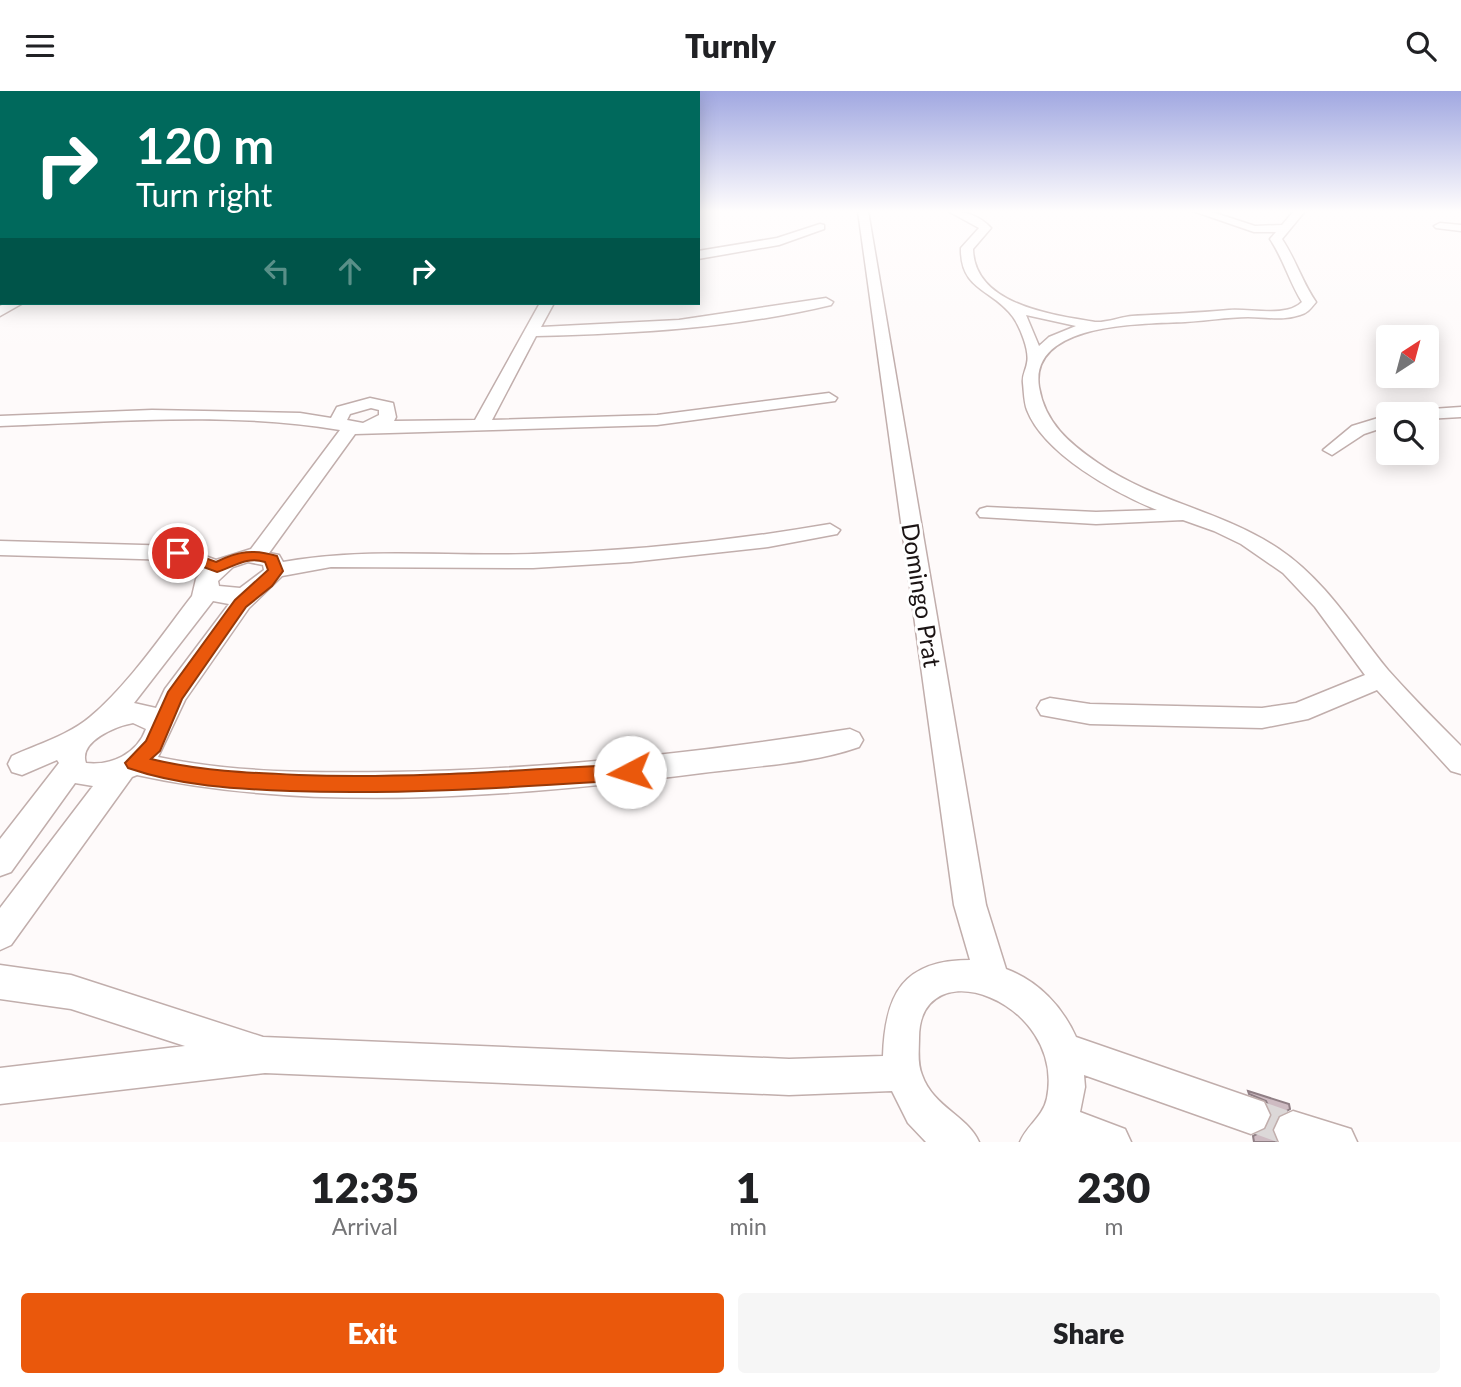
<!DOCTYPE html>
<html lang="en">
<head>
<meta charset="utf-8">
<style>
  body { margin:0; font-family:Lato,sans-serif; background:#f6f6f6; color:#202124; height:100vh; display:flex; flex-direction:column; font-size:26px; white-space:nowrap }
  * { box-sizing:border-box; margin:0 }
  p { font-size:23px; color:#757577 }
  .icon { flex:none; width:38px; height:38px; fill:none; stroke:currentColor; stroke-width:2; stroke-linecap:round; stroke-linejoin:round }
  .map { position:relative; height:1051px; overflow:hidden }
  .details { display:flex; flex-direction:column; background:#fff; flex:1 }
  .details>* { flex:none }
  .banner { position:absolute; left:0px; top:0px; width:700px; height:214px; box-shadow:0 4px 18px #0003; background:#00695c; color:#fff; overflow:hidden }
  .needle { width:46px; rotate:36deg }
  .tools { position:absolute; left:1376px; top:234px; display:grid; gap:14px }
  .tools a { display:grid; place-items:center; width:63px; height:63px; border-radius:7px; background:#fff; box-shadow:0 4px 18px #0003; font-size:35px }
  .pin { position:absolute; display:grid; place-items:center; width:60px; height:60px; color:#fff; margin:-30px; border:4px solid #fff; border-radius:50%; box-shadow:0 2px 7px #0007 }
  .me { position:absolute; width:77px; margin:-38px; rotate:265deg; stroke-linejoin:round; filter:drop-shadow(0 0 5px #0008) }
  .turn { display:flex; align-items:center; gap:24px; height:147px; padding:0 21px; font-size:32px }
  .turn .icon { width:91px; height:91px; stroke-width:2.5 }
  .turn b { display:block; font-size:49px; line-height:60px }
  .lanes { display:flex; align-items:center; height:66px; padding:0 21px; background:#0003; justify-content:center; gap:35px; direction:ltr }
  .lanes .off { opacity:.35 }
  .eta { display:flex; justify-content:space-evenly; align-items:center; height:119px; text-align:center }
  .eta b { font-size:42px; font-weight:800; line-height:49px }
  .primary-button { display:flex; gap:14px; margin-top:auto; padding:14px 21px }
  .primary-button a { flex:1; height:80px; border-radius:7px; background:#ea580c; color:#fff; font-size:28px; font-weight:800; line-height:80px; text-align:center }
  .primary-button a+a { background:#f6f6f6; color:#202124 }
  header { display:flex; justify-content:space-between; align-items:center; height:91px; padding:0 21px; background:#fff; font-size:32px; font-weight:800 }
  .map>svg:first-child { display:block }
</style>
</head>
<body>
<header><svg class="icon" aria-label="menu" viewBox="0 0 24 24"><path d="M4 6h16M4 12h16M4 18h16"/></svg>Turnly<svg class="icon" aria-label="search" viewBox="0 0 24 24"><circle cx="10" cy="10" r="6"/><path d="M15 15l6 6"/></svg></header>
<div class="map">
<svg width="1461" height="1051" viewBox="0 0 1461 1051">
  <rect width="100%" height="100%" fill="#fefafa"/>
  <polygon fill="#cebbc2" stroke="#907f85" stroke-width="2" points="1248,1000 1289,1013 1290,1018 1278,1025 1272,1038 1276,1051 1254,1051 1253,1045 1266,1038 1272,1023 1266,1010 1249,1003"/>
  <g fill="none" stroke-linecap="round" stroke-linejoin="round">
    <polyline stroke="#dcd8d8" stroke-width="33" stroke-dasharray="33 17" stroke-linecap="butt" points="1251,1024 1293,1039"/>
    <defs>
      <g id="street">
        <path d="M858,120H868L986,814L1006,878C1038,890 1062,915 1076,946L1264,1011L1270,1024L1264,1037L1251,1043L1084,984L1085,996L1080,1021L1125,1038L1131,1051H1020C1027,1034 1043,1026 1047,1007C1066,910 919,856 919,947C919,959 917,972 922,984C933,1016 968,1025 979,1051H926L908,1032L892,1000L789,1004L265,982L0,1013V977L185,955L71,918L0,908V874L71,884L263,946L789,968L883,965C885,903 903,869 970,869L954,814Z"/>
        <path d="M948,120C965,120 979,124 991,137L973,158C974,214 1053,224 1095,231C1105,232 1121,226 1132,225C1165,223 1197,222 1229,219C1250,217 1286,227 1302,211C1289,190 1284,169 1270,148L1276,141H1254L1193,120H1209L1255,135L1282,134L1294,120H1305L1282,148C1296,169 1302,191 1316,211C1311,217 1308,222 1300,224C1283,230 1265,226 1248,226C1227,226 1206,230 1185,231C1143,233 1029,231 1039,296C1045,332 1069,352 1098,372C1154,411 1223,420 1279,458C1325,489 1353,536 1388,579C1411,605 1436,630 1461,655V683L1451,680L1377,599L1308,628L1262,637L1090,633L1041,624L1037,617L1041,610L1050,607L1090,613L1262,617L1296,612L1365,584L1315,516L1283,482L1241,453L1214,440L1183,429L1096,433L980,426L977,422L980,418L987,416L1096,421L1157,419C1115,402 1044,363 1027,319C1024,311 1024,301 1023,292C1022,284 1026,279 1027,272C1030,260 1020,236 1013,226C993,198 960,200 961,157L979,137ZM1026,224L1076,235L1049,246L1039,255Z"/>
        <polygon points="1440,132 1461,134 1461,140 1436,137 1434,135"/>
        <polygon points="820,133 824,134 824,138 779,154 698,168 698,160 777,147"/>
        <path d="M826,207L833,211L831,214C735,237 635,243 536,245L492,329L657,324L829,302L837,307L835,310L657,334L355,343L269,462L279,464L283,471C366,456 449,466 533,463C632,460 732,450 830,433L840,439L837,443L768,456L631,471L533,477L331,476L282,485L249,517L185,609L158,666C234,682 313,682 391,681C545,679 698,662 850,638L859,642L863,649L859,656C811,673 753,675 702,682C523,705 314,723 137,684L132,686L11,854L0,859V817L93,695L75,692L11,781L0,785V748L59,672L57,669L22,684L12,681L8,673L12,665C38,653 69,644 90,626C129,593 161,545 192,505L196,488L203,479L175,469L0,464V450L178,455L216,469L251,458L340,339C229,320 112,331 0,335V325L152,319L300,322L331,327L337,316L370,307L393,312L396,326L394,330L475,329L540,212H554L541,236L679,229ZM371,317L379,319V324L363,332L347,329L350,323ZM248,471L263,474L264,479L240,497L219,495L218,490L233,476ZM213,510L229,513L165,598L156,617L134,612ZM133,632L146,638C137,663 111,675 86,672C78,650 117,635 133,632Z"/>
        <polygon points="6,212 23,212 0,225 0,215"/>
        <polygon points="1461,316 1461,326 1426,328 1426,324 1409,324 1417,319"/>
        <polygon points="1388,324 1388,335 1364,343 1332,364 1323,359 1352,335"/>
        <polygon points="1293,1020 1351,1038 1357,1051 1279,1051 1274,1039 1280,1026"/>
      </g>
    </defs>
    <use href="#street" stroke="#c1aeac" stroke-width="3"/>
    <use href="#street" fill="#fff" fill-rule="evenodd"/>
  </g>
  <linearGradient id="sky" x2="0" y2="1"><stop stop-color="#a1a8e1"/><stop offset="0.45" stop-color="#fffdfd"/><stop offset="1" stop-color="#fffdfd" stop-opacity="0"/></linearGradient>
  <rect width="1461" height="267" fill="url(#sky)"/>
  <path fill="#ea580c" stroke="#983908" stroke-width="2" d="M178,457L216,471C238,460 254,458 277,465L283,480L272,495L246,516L182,608L160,660L151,668C200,680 249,682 299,684C410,688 520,679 630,673L637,675L639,681L637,687L630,689C516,696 404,704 290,700C235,698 180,695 128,677L125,672L146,650L168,601L235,509L268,479L265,471C246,465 234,476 217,481L173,465L171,462Z"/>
  <g text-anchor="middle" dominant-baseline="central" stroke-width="6" stroke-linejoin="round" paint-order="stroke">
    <g font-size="24" fill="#1b1414" stroke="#fff">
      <text transform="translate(922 504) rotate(81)">Domingo Prat</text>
    </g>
  </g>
</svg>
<div class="tools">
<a><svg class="needle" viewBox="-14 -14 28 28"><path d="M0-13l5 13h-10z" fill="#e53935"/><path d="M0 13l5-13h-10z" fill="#757577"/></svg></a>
<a><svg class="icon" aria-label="search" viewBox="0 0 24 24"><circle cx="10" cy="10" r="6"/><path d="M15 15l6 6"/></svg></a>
</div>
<div class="pin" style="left:178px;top:462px;background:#d93025"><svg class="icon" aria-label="arrive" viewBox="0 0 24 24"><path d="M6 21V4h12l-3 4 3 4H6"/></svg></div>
<svg class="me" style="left:630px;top:681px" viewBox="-20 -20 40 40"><circle r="19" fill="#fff"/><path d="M0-13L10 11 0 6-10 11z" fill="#ea580c"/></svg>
<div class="banner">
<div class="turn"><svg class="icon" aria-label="right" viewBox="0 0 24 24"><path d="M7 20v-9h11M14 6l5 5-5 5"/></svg><div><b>120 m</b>Turn right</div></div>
<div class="lanes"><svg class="icon off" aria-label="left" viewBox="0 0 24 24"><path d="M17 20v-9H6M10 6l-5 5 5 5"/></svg><svg class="icon off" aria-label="ahead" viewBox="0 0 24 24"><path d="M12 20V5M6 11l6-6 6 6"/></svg><svg class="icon" aria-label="right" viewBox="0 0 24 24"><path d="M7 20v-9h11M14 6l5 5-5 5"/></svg></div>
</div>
</div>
<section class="details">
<div class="eta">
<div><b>12:35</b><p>Arrival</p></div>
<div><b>1</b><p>min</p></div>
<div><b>230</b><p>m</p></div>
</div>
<div class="primary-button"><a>Exit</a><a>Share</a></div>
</section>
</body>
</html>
